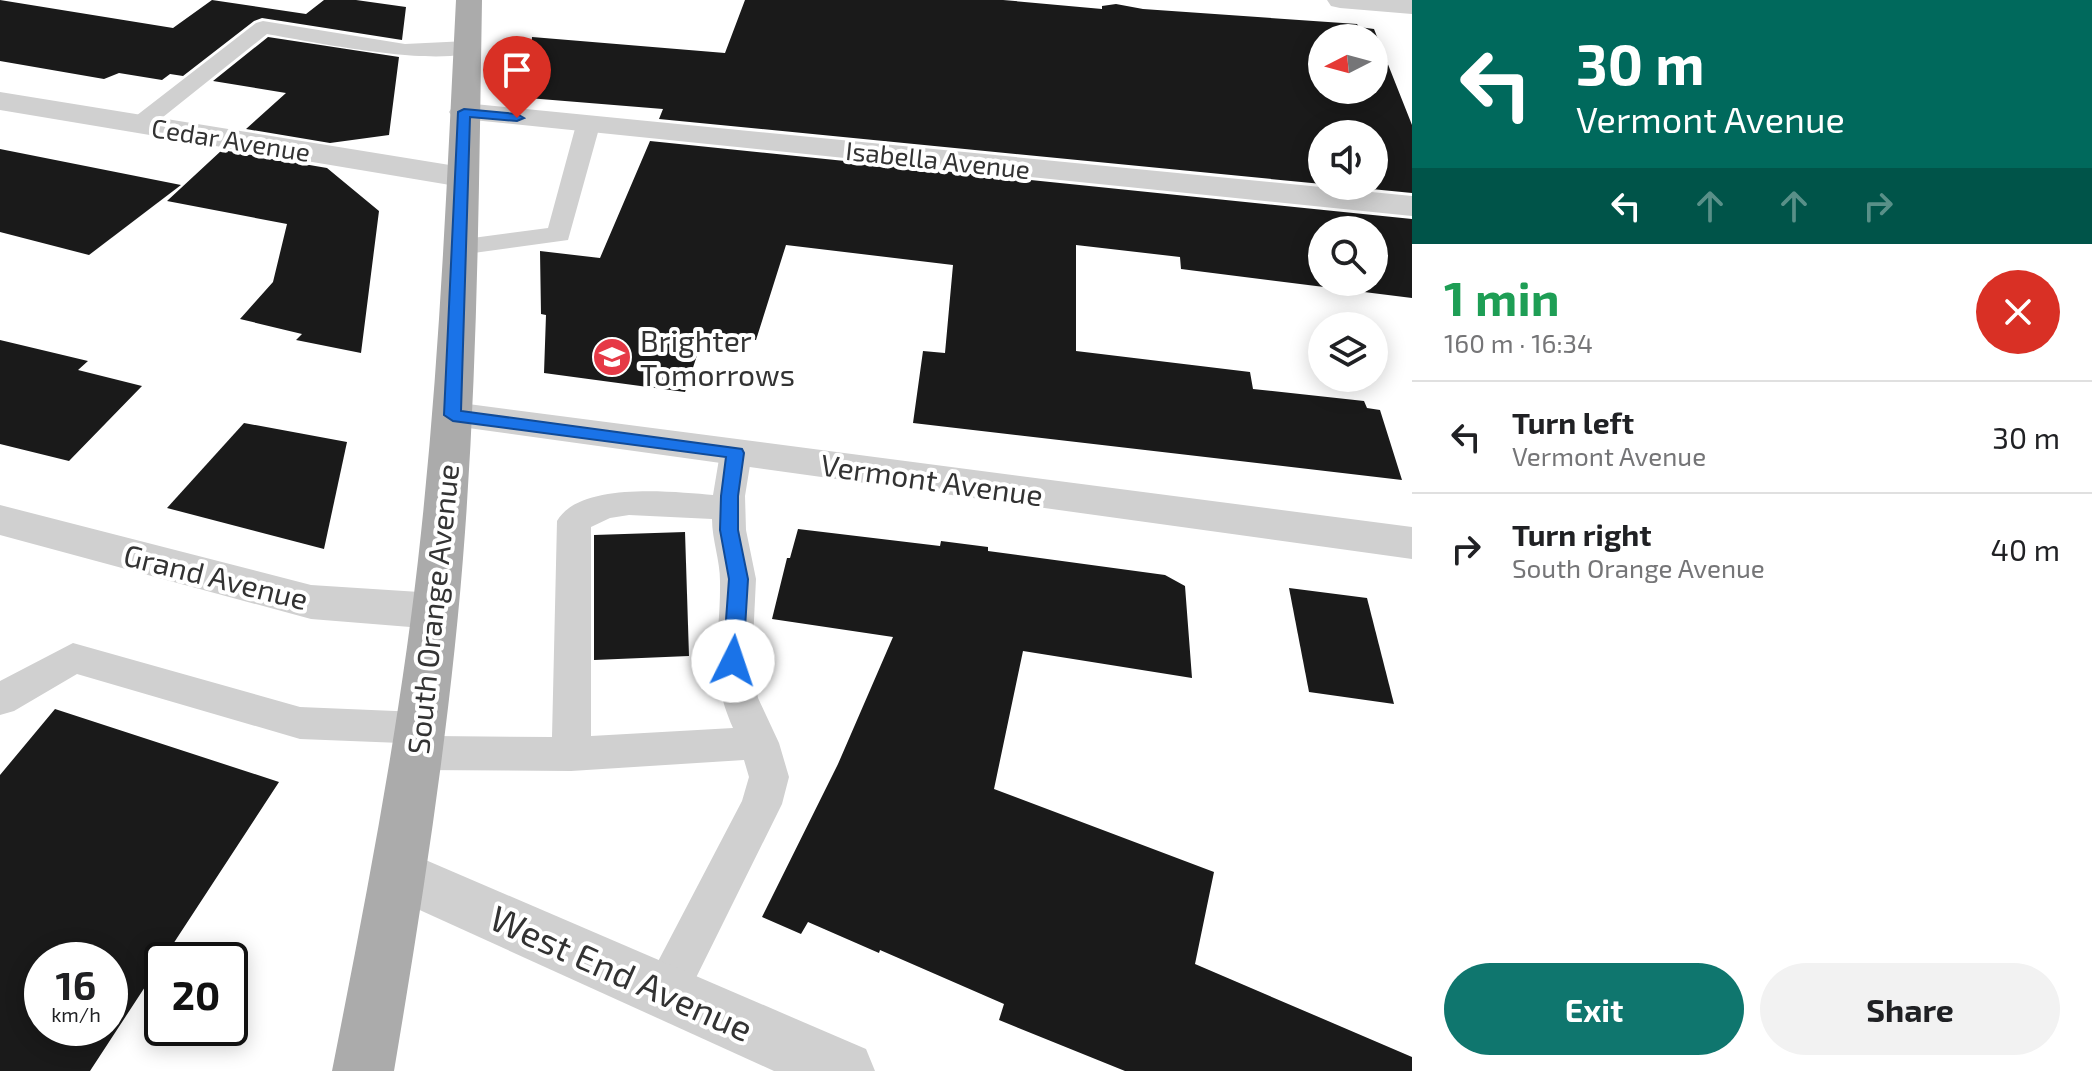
<!DOCTYPE html>
<html lang="en">
<head>
<meta charset="utf-8">
<style>
  body { margin:0; font-family:"Exo 2",sans-serif; background:#f2f2f2; color:#202124; height:100vh; display:flex; flex-direction:column; font-size:30px; white-space:nowrap }
  * { box-sizing:border-box; margin:0 }
  p { font-size:26px; color:#757577 }
  .icon { flex:none; width:44px; height:44px; fill:none; stroke:currentColor; stroke-width:2; stroke-linecap:round; stroke-linejoin:round }
  .map { position:relative; flex:1; overflow:hidden }
  .panel { display:flex; flex-direction:column; background:#fff; width:680px }
  .panel>* { flex:none }
  .guide { background:#00695c; color:#fff; overflow:hidden }
  .needle { width:52px; rotate:264deg }
  .fabs { position:absolute; left:1308px; top:24px; display:grid; gap:16px }
  .fabs a { display:grid; place-items:center; width:80px; height:80px; border-radius:50%; background:#fff; box-shadow:0 4px 20px #0003; font-size:40px }
  .speed { position:absolute; left:24px; top:942px; display:flex; gap:16px; font-size:40px; font-weight:700; text-align:center }
  .speed>* { display:grid; place-content:center; width:104px; height:104px; border-radius:50%; background:#fff; box-shadow:0 4px 20px #0003; line-height:1 }
  .speed small { font-size:20px; font-weight:400 }
  .speed .limit { border:4px solid #111; border-radius:12px; background:#fff; color:#111 }
  .pin { position:absolute; display:grid; place-items:center; width:68px; height:68px; color:#fff; margin:-82px -34px; border-radius:50% 50% 50% 0; rotate:-45deg; box-shadow:0 0 8px #0007 }
  .pin .icon { rotate:45deg }
  .me { position:absolute; width:88px; margin:-44px; rotate:4deg; stroke-linejoin:round; filter:drop-shadow(0 0 6px #0008) }
  .turn { display:flex; align-items:center; gap:28px; height:168px; padding:0 32px; font-size:36px }
  .turn .icon { width:104px; height:104px; stroke-width:2.5 }
  .turn b { display:block; font-size:56px; line-height:68px }
  .lanes { display:flex; align-items:center; height:76px; padding:0 32px; background:#0003; justify-content:center; gap:40px; direction:ltr }
  .lanes .off { opacity:.35 }
  .round { display:grid; place-items:center; flex:none; width:84px; height:84px; border-radius:42px; background:#f2f2f2 }
  .overview { display:flex; align-items:center; justify-content:space-between; height:136px; padding:0 32px }
  h1 { font-size:48px; font-weight:700; line-height:60px; color:#1e9e55 }
  .cta { display:flex; gap:16px; margin-top:auto; padding:16px 32px }
  .cta a { flex:1; height:92px; border-radius:48px; background:#0f766e; color:#fff; font-size:32px; font-weight:700; line-height:92px; text-align:center }
  .cta a+a { background:#f2f2f2; color:#202124 }
  ul { padding:0; list-style:none }
  li { display:flex; align-items:center; gap:24px; height:112px; padding:0 32px; border-top:2px solid #e0e0e0 }
  li div { flex:1 }
  li b { display:block; font-size:30px }
  li em { font-style:normal }
  main { display:flex; flex:1; min-height:0 }
  .map>svg:first-child { display:block }
</style>
</head>
<body>
<main>
<div class="map">
<svg width="1412" height="1071" viewBox="0 0 1412 1071">
  <rect width="100%" height="100%" fill="#fff"/>
  <g fill="#1a1a1a" fill-rule="evenodd">
    <polygon points="0,0 173,28 212,0 306,14 324,0 356,0 406,7 402,40 262,18 254,21 183,76 170,74 162,80 119,73 104,79 0,61"/>
    <path d="M745,0H1003L1102,9V6L1116,4L1143,9L1357,24L1359,27L1374,29L1412,125V193L1341,186H1374V134H1322V184L659,119L663,109L528,98L532,37L725,53ZM1322,38H1374V90H1322Z"/>
    <polygon points="268,37 399,57 389,135 330,143 246,129 286,93 213,81"/>
    <path d="M650,141L1412,219V298L1181,269L1180,257L1076,245V351L1250,372L1253,389L1364,401L1367,408L1380,410L1402,480L913,423L923,351L945,353L953,265L786,245L756,340L704,334L685,392L544,373L546,315L541,314L540,251L600,258ZM1322,230H1374V282H1322Z"/>
    <polygon points="0,149 181,185 89,255 0,232"/>
    <polygon points="222,150 327,168 379,211 361,353 296,340 302,334 240,319 273,282 287,224 167,201"/>
    <polygon points="0,340 88,361 78,370 142,386 69,461 0,444"/>
    <polygon points="244,423 347,442 324,549 167,508"/>
    <polygon points="798,529 940,546 941,541 988,547 988,551 1165,575 1185,586 1192,678 1023,651 994,789 1214,872 1195,964 1412,1057 1412,1071 1125,1071 999,1020 1004,1004 880,950 879,953 808,922 801,934 762,917 838,764 893,637 772,619 787,558 790,558"/>
    <polygon points="685,532 689,656 594,660 594,535"/>
    <polygon points="1289,588 1367,598 1394,704 1309,692"/>
    <path d="M55,709L279,782L90,1071H0V775ZM42,960H110V1028H42Z"/>
  </g>
  <g fill="none" stroke-linecap="round" stroke-linejoin="round">
    <g fill="#d0d0d0" fill-rule="evenodd">
      <path d="M263,21L405,44L467,41L478,47C457,72 302,40 267,34L148,129H132L128,124L132,119L256,23Z"/>
      <polygon points="588,118 596,120 600,125 568,240 459,255 450,253 446,247 450,241 548,228 576,125 580,120"/>
      <path d="M736,442L747,445L752,453L745,496L746,530L756,579L752,661L758,698L779,743L789,777L782,804L681,1008L665,1014L649,1008L642,992L742,801L749,777L744,760L571,771L416,770L402,765L396,753L401,743L300,739L77,674L14,711L0,715V681L73,643L300,707L419,712L433,717L438,728L434,736L552,737L557,521C580,481 674,492 713,495L720,453L725,445ZM629,515L712,519C712,540 720,560 720,581C721,643 706,665 733,728L591,736V527L610,518Z"/>
    </g>
    <g fill="#d0d0d0" fill-rule="evenodd">
      <polygon points="1327,0 1412,0 1412,14 1340,8 1331,6"/>
      <polygon points="0,92 462,167 473,170 478,177 473,184 462,187 0,110"/>
      <polygon points="464,103 1412,196 1412,216 453,118 449,112 453,106"/>
      <polygon points="453,402 1412,527 1412,559 439,424 433,415 439,406"/>
      <polygon points="0,505 311,585 435,593 451,598 458,611 451,624 435,629 311,619 0,535"/>
      <polygon points="400,849 866,1049 875,1071 774,1071 380,892 372,874 380,856"/>
    </g>
    <path fill="#ababab" fill-rule="evenodd" d="M456,0H482C479,177 478,355 465,532C452,713 424,892 394,1071H332C367,893 402,714 421,533C440,356 447,178 456,0Z"/>
  </g>
  <polygon fill="#1a73e8" stroke="#114b97" stroke-width="2" points="464,109 517,114 524,118 517,121 470,117 461,411 742,449 744,453 738,496 738,530 748,579 743,661 740,667 726,667 723,661 729,579 720,530 721,496 726,457 453,421 444,415 458,112"/>
  <defs>
    <symbol id="school-disc" viewBox="-11 -11 22 22"><circle r="9.5" fill="#e63946" stroke="#fff"/><path d="M0-5L7-2L0 1L-7-2ZM-4 1L0 2.5L4 1V4Q0 6-4 4Z" fill="#fff"/></symbol>
  </defs>
  <g fill-rule="evenodd">
    <use href="#school-disc" x="590" y="335" width="44" height="44"/>
  </g>
  <g text-anchor="middle" dominant-baseline="central" stroke-width="8" stroke-linejoin="round" paint-order="stroke">
    <g font-size="26" fill="#333" stroke="#fff">
      <text transform="translate(231 139) rotate(9)">Cedar Avenue</text>
      <text transform="translate(938 159) rotate(6)">Isabella Avenue</text>
    </g>
    <g font-size="30" fill="#333" stroke="#fff" text-anchor="start">
      <text x="640" y="340">Brighter<tspan x="640" dy="34">Tomorrows</tspan></text>
    </g>
    <g font-size="30" fill="#333" stroke="#fff">
      <text transform="translate(932 479) rotate(8)">Vermont Avenue</text>
      <text transform="translate(216 576) rotate(14)">Grand Avenue</text>
      <text transform="translate(432 609) rotate(-84)">South Orange Avenue</text>
    </g>
    <g font-size="36" fill="#333" stroke="#fff">
      <text transform="translate(622 972) rotate(24)">West End Avenue</text>
    </g>
  </g>
</svg>
<div class="fabs">
<a><svg class="needle" viewBox="-14 -14 28 28"><path d="M0-13l5 13h-10z" fill="#e53935"/><path d="M0 13l5-13h-10z" fill="#757577"/></svg></a>
<a><svg class="icon" aria-label="sound" viewBox="0 0 24 24"><path d="M4 9h4l5-4v14l-5-4H4zM17 9q2 3 0 6"/></svg></a>
<a><svg class="icon" aria-label="search" viewBox="0 0 24 24"><circle cx="10" cy="10" r="6"/><path d="M15 15l6 6"/></svg></a>
<a><svg class="icon" aria-label="layers" viewBox="0 0 24 24"><path d="M12 4l9 5-9 5-9-5zM3 14l9 5 9-5"/></svg></a>
</div>
<div class="speed"><div>16<small>km/h</small></div><div class="limit">20</div></div>
<div class="pin" style="left:517px;top:118px;background:#d93025"><svg class="icon" aria-label="arrive" viewBox="0 0 24 24"><path d="M6 21V4h12l-3 4 3 4H6"/></svg></div>
<svg class="me" style="left:733px;top:661px" viewBox="-20 -20 40 40"><circle r="19" fill="#fff"/><path d="M0-13L10 11 0 6-10 11z" fill="#1a73e8"/></svg>
</div>
<section class="panel">
<div class="guide">
<div class="turn"><svg class="icon" aria-label="left" viewBox="0 0 24 24"><path d="M17 20v-9H6M10 6l-5 5 5 5"/></svg><div><b>30 m</b>Vermont Avenue</div></div>
<div class="lanes"><svg class="icon" aria-label="left" viewBox="0 0 24 24"><path d="M17 20v-9H6M10 6l-5 5 5 5"/></svg><svg class="icon off" aria-label="ahead" viewBox="0 0 24 24"><path d="M12 20V5M6 11l6-6 6 6"/></svg><svg class="icon off" aria-label="ahead" viewBox="0 0 24 24"><path d="M12 20V5M6 11l6-6 6 6"/></svg><svg class="icon off" aria-label="right" viewBox="0 0 24 24"><path d="M7 20v-9h11M14 6l5 5-5 5"/></svg></div>
</div>
<div class="overview"><div><h1>1 min</h1><p>160 m · 16:34</p></div><a class="round" style="background:#d93025;color:#fff"><svg class="icon" aria-label="close" viewBox="0 0 24 24"><path d="M6 6l12 12M18 6L6 18"/></svg></a></div>
<ul>
<li><svg class="icon" aria-label="left" viewBox="0 0 24 24"><path d="M17 20v-9H6M10 6l-5 5 5 5"/></svg><div><b>Turn left</b><p>Vermont Avenue</p></div><em>30 m</em></li>
<li><svg class="icon" aria-label="right" viewBox="0 0 24 24"><path d="M7 20v-9h11M14 6l5 5-5 5"/></svg><div><b>Turn right</b><p>South Orange Avenue</p></div><em>40 m</em></li>
</ul>
<div class="cta"><a>Exit</a><a>Share</a></div>
</section>
</main>
</body>
</html>
